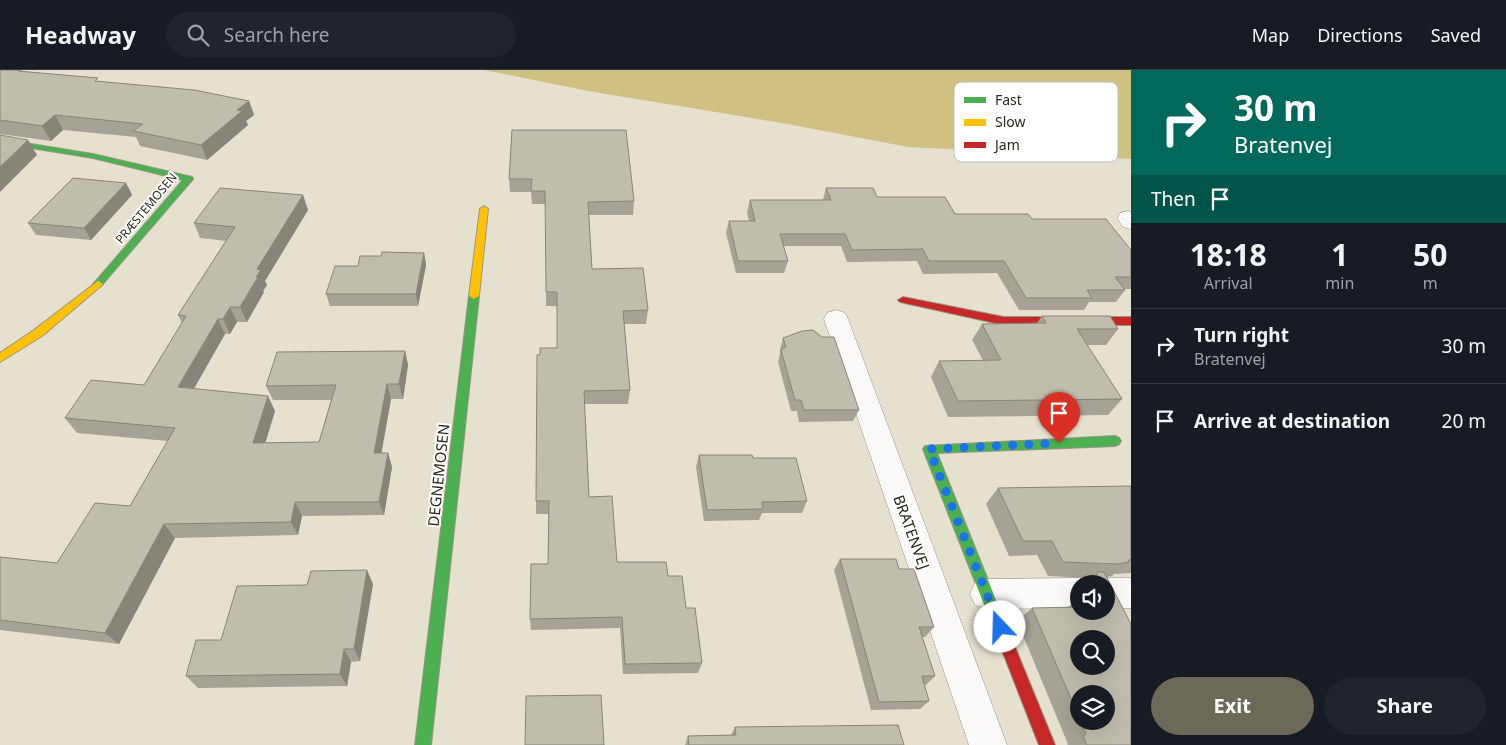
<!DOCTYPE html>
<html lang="en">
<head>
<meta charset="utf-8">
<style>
  body { margin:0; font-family:"Noto Sans",sans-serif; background:#20242c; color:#f1f3f6; height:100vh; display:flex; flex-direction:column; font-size:19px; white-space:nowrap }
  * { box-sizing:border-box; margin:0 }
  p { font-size:16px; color:#9ea1a6 }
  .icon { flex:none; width:28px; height:28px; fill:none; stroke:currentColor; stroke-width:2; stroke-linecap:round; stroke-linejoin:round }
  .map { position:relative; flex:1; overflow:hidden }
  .drawer { display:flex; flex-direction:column; background:#171b24; width:375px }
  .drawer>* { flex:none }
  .banner { background:#00695c; color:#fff; overflow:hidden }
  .controls { position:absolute; left:1070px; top:505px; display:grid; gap:10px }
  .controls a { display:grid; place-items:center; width:45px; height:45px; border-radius:50%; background:#171b24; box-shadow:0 5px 20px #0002; font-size:25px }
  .pin { position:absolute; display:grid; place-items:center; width:42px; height:42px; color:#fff; margin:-51px -21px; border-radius:50% 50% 50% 0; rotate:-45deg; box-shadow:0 0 5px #0007 }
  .pin .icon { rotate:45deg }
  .me { position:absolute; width:55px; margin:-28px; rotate:339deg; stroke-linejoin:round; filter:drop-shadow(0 0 4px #0008) }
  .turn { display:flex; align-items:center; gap:18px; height:105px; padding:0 20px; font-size:22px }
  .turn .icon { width:65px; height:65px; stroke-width:2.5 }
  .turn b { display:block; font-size:35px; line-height:42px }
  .then { display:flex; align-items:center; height:48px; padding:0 20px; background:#0003; gap:10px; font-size:19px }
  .eta { display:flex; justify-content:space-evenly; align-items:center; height:85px; text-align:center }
  .eta b { font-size:30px; font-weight:700; line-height:35px }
  .button { display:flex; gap:10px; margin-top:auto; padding:10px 20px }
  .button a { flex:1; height:58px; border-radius:30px; background:#6c6959; color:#fff; font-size:20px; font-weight:700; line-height:58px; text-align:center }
  .button a+a { background:#20242c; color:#f1f3f6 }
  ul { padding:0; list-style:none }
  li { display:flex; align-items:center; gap:15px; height:75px; padding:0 20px; border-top:1px solid #363941 }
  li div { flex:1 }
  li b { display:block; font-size:19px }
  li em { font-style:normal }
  header { display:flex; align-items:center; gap:30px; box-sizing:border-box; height:70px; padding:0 25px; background:#171b24; border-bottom:1px solid #363941 }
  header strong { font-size:24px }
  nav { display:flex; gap:28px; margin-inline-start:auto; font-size:18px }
  .search { width:350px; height:45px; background:#20242c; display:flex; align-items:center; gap:12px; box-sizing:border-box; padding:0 18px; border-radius:28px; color:#9ea1a6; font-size:19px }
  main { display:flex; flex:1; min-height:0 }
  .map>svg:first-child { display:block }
</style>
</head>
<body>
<header>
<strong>Headway</strong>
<div class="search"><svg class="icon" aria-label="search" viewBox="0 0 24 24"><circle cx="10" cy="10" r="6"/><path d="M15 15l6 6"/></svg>Search here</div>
<nav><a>Map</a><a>Directions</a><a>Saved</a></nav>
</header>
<main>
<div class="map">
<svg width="1131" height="675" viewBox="0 0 1131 675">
  <rect width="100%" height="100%" fill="#e6e1ce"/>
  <polygon fill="#d0c183" points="484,0 1131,0 1131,89 908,77 782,53 588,21"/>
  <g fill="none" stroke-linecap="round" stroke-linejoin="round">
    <defs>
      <g id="street">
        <polygon points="1128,141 1131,142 1131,159 1123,157 1117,148 1120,143"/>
        <polygon points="836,240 845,243 848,249 1007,675 969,675 824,249 827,243"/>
        <polygon points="1079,508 1091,514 1079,514 1079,538 987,539 975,535 970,524 975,513 987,509"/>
        <polygon points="1106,508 1131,508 1131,538 1106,538 1106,514 1094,514"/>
      </g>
      <g id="fast">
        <polygon points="0,69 93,84 192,107 193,109 101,216 98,217 93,214 95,212 183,110 93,88 0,73"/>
        <polygon points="474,223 479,226 431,675 415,675 469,226"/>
        <polygon points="1115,366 1119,368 1121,371 1119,374 1115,376 937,383 1008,560 1006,565 1001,567 996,565 923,379 925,376"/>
      </g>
      <g id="slow">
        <polygon points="484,136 488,139 479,226 474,229 469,226 480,139"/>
        <polygon points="98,211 103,214 101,216 42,266 0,292 0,283 34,260"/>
      </g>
      <g id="jam">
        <polygon points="903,227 1004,247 1131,247 1131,255 1004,255 900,232 898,230"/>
        <polygon points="1001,553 1006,555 1055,675 1039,675 994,560 996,555"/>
      </g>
    </defs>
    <use href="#street" stroke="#9a9687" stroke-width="1"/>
    <use href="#fast" stroke="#9a9687" stroke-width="2"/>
    <use href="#slow" stroke="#9a9687" stroke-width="2"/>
    <use href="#jam" stroke="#9a9687" stroke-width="2"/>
    <use href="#street" fill="#fbfaf8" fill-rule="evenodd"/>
    <use href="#fast" fill="#4caf50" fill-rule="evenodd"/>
    <use href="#slow" fill="#ffc107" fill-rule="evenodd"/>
    <use href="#jam" fill="#c62828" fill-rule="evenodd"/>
  </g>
  <g fill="#a6a396" fill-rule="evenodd">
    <polygon points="0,0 22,0 22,1 249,31 254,45 246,51 248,55 207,90 140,76 136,67 63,60 51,71 0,64"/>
    <polygon points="512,60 634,131 633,145 589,145 592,199 648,240 646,254 624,254 630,320 628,334 584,334 589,427 617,492 668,506 686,538 702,593 698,603 623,604 620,558 531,560 530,549 548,494 549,444 536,444 536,431 540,285 557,278 557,236 546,236 546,134 532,134 531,122 510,122 509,109"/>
    <polygon points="126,113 132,125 91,170 36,165 28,153"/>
    <polygon points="826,118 877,127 955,144 1032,149 1131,180 1131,219 1124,219 1125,220 1116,232 1089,232 1084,240 1019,240 997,203 923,204 917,191 847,192 841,176 783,176 788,191 784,203 736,203 726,163 729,151 749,151 747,142 750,130 823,130"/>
    <polygon points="303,125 308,140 265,211 267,215 263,221 264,222 247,252 237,252 230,264 225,264 194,319 275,341 265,373 319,372 331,330 273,330 266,316 405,281 408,295 403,329 391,329 381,383 388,383 392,397 384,445 302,446 298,465 175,468 119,574 0,560 0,487 57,493 130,436 168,371 77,363 65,348 144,315 182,253 178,245 226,171 200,168 194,153"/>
    <polygon points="424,183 426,195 418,236 330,236 326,224 358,196 381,186"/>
    <polygon points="1042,246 1118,259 1106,275 1087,275 1122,329 1108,345 948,347 931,307 939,291 983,290 972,270 982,254 1037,253"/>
    <polygon points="783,268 859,340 853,351 799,352 797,341 791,341 778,292 780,283 780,280"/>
    <polygon points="699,385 753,388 807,431 802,443 762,443 759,450 704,451 696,397"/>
    <path d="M1131,416V503L1114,504L1112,506L1106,507L1131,675H1067L1068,674L1017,551L1032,538H1067L1079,527V541H1106V514H1083L1090,508L1048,506L1037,485L1009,486L986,434L998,418ZM1079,624L1106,651H1079Z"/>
    <polygon points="840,489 899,499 934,557 925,567 922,567 935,606 926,615 924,615 929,631 920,639 871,640 834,500"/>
    <polygon points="373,514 360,591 351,592 347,616 198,618 186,606 221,570"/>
    <polygon points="735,657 904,675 685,675 688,666 731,665"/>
  </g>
  <g fill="#87847a">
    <polygon points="249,31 254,45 246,51 248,55 207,90 201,75 237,40"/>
    <polygon points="55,45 63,60 51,71 42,56"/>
    <polygon points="28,70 37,85 0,122 0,97"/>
    <polygon points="126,113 132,125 91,170 84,158"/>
    <polygon points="303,125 308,140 265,211 267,215 263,221 264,222 247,252 240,237 256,207 257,199"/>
    <polygon points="424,183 426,195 418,236 416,224"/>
    <polygon points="230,237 237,252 230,264 223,249"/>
    <polygon points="218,249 225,264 186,332 178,317"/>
    <polygon points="405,281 408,295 403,329 399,314"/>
    <polygon points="387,314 391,329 379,397 374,383"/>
    <polygon points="268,326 275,341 261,387 253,373"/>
    <polygon points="388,383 392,397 384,445 379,432"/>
    <polygon points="295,432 302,446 298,465 291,452"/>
    <polygon points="164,454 175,468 119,574 105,563"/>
    <polygon points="367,500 373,514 360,591 354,579"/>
    <polygon points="344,579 351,592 347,616 340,604"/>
  </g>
  <g fill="#c1bdae" stroke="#87847a" fill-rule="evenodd">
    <polygon points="0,0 19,0 18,1 98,8 95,11 194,20 249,31 237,40 242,41 201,75 133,61 143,54 55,45 42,56 0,50"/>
    <polygon points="512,60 626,60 634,131 588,132 592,199 643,198 648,240 623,241 630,320 584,321 589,427 612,426 617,492 666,492 668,506 682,506 686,538 695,538 702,593 625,594 622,547 530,549 531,494 548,494 549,431 536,431 537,285 540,285 540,278 557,278 557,222 546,222 545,121 531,121 532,109 509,109"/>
    <polygon points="0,65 28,70 0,97"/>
    <polygon points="73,108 126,113 84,158 28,153"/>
    <polygon points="220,118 303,125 257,199 261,200 256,207 258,207 240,237 230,237 223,249 218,249 178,317 268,326 253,373 319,372 336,315 266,316 277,282 405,281 399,314 387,314 374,383 388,383 379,432 295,432 291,452 164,454 105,563 0,550 0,487 57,493 95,433 130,436 175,358 65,348 91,310 144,315 186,246 178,245 235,157 194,153"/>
    <polygon points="826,118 873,118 877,127 945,127 955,144 1028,144 1032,149 1106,149 1131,180 1131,207 1115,207 1125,220 1087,220 1092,228 1026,228 1004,191 929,191 923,179 852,180 845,164 780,164 788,191 738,191 729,151 755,151 750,130 831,130"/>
    <polygon points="382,182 424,183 416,224 326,224 335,196 358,196 360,186 381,186"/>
    <polygon points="1042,246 1110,246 1118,259 1077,259 1122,329 958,331 939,291 1001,290 982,254 1046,253"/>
    <polygon points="813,260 822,267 834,267 859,340 804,340 801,330 795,330 781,280 786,277 783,268 802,261"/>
    <polygon points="699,385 752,385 753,388 796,388 807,431 762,432 763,439 707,440"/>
    <polygon points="1131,416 1131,490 1128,490 1129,492 1118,494 1063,492 1052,471 1023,471 998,418"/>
    <polygon points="840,489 896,489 899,499 914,499 934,557 919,557 935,606 922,606 929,631 879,632"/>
    <polygon points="367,500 354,579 344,579 340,604 186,606 196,570 221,570 237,516 307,515 311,501"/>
    <path d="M1097,502H1104L1131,554V675H1087L1083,666L1086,664L1081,651H1106V624H1079V647L1032,538L1079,537V541H1106V514H1097ZM1079,569H1106V596H1079Z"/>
    <polygon points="601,625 604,675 525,675 526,626"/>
    <polygon points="898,655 904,675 689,675 688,666 736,665 735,657"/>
  </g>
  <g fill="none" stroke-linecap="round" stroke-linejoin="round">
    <polyline stroke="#1a73e8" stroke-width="9" stroke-dasharray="0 16.2" points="1000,557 929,379 1059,373"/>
  </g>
  <g text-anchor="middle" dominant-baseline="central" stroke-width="4" stroke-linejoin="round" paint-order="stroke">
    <g font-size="12" fill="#2b281a" stroke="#fff">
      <text transform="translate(146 138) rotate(-50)">PRÆSTEMOSEN</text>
    </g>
    <g font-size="15" fill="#2b281a" stroke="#fff">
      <text transform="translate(438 405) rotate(-84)">DEGNEMOSEN</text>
      <text transform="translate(912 462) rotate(70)">BRATENVEJ</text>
    </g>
  </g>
  <rect x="954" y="12" width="164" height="80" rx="8" fill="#fff" stroke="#bfbeba" stroke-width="1"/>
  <rect x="964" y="27" width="22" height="6" fill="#4caf50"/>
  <rect x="964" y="49" width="22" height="7" fill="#ffc107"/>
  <rect x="964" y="72" width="22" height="6" fill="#c62828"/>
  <g font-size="14" fill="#2b281a">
    <text x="995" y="35">Fast</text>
    <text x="995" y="57">Slow</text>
    <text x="995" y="80">Jam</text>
  </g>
</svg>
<div class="controls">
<a><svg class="icon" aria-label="sound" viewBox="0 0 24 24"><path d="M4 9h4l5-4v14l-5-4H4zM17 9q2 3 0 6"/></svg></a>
<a><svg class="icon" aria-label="search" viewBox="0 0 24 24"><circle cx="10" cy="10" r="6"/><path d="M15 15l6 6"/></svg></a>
<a><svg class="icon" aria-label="layers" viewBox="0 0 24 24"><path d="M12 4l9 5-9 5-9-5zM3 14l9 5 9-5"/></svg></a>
</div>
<div class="pin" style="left:1059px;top:373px;background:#d93025"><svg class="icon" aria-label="arrive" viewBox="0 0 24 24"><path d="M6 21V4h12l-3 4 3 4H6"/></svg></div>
<svg class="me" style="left:1000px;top:557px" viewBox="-20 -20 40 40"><circle r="19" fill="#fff"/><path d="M0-13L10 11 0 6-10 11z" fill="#1a73e8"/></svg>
</div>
<section class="drawer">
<div class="banner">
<div class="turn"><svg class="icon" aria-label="right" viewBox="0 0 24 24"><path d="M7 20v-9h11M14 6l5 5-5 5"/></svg><div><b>30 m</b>Bratenvej</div></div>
<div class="then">Then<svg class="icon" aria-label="arrive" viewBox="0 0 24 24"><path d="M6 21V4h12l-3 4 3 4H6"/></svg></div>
</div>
<div class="eta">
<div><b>18:18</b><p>Arrival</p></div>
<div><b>1</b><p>min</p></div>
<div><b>50</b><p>m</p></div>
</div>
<ul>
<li><svg class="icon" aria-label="right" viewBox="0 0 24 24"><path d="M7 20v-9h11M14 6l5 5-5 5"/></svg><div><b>Turn right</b><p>Bratenvej</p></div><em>30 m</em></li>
<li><svg class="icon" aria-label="arrive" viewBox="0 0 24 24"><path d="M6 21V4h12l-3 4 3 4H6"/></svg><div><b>Arrive at destination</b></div><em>20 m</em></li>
</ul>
<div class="button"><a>Exit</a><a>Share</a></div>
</section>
</main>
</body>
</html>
